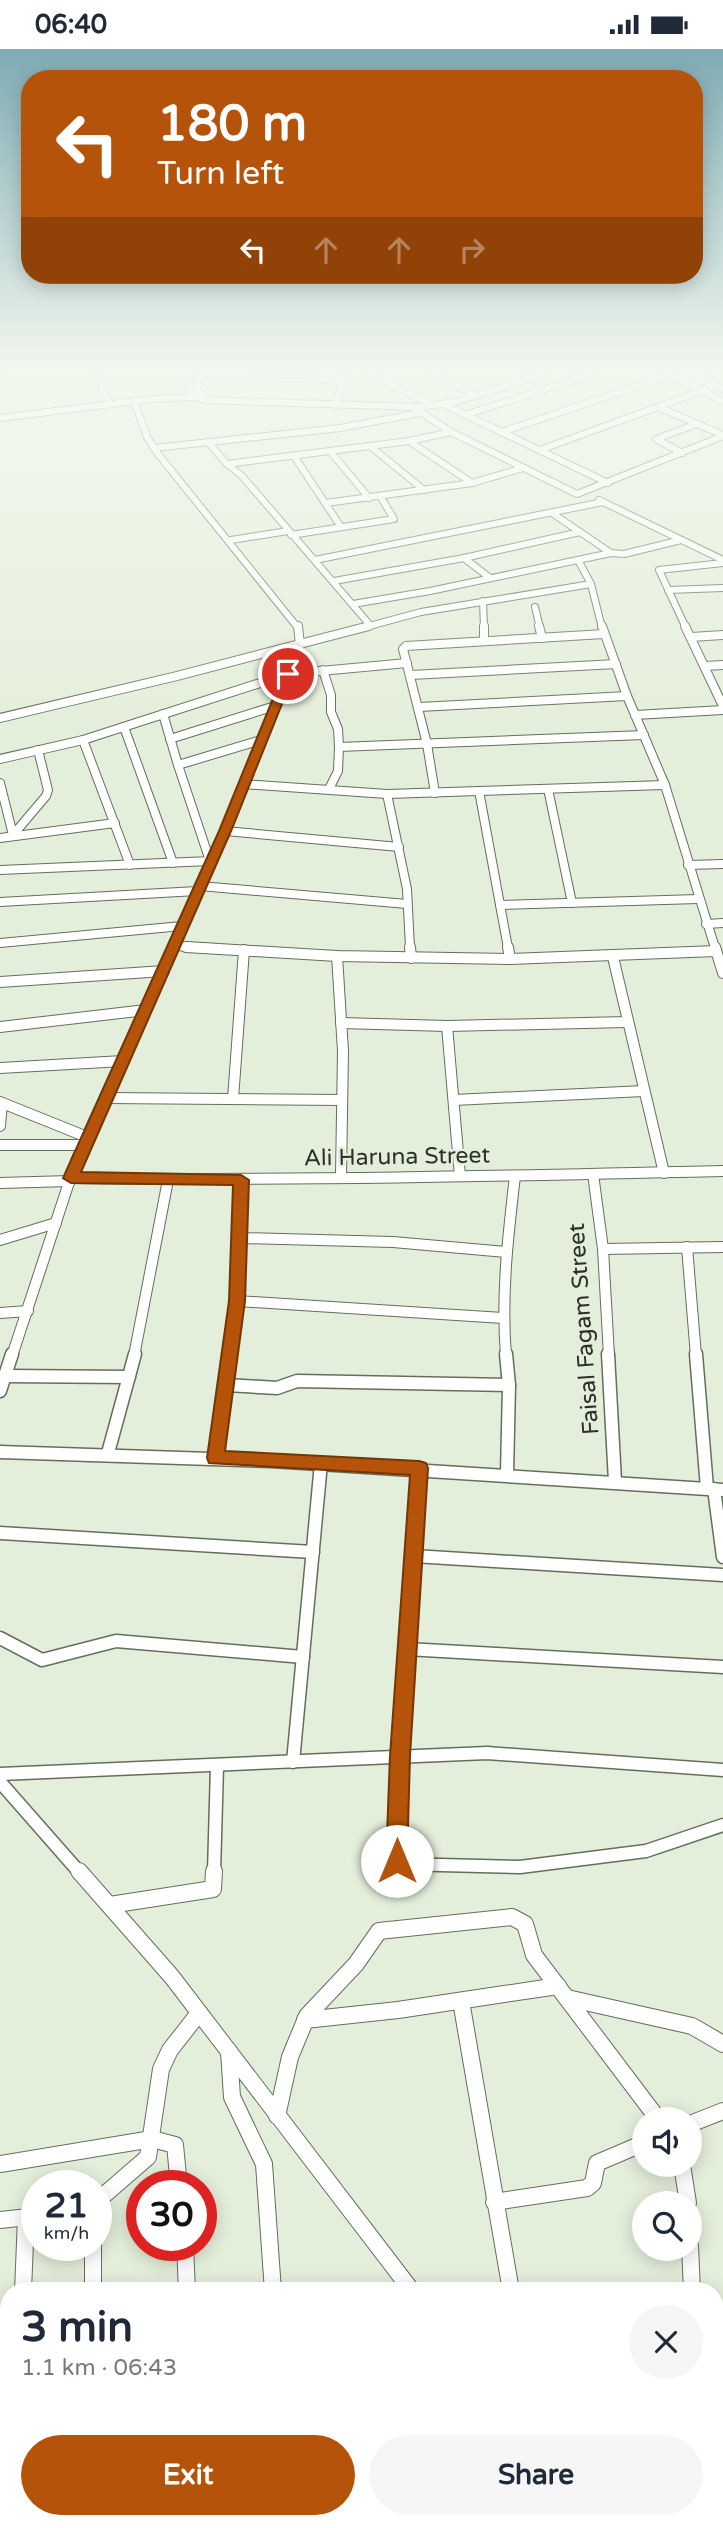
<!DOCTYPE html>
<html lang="en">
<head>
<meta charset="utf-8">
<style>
  body { margin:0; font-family:"Varela Round",sans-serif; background:#f6f6f7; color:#1f2937; height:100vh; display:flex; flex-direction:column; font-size:26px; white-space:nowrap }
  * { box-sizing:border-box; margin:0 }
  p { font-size:23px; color:#747a83 }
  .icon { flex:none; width:38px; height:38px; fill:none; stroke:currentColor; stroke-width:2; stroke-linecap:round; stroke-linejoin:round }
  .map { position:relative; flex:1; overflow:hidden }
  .sheet { position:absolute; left:0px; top:2233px; width:724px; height:247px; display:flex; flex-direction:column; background:#fff; border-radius:28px 28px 0 0; box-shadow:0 4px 18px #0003 }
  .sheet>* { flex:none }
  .banner { position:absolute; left:21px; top:21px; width:682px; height:214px; border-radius:28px; box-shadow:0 4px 18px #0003; background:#b45309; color:#fff; overflow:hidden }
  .tools { position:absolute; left:632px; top:2058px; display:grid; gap:14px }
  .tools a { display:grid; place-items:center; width:70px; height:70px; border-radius:50%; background:#fff; box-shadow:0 4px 18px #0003; font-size:35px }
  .speed { position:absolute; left:21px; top:2121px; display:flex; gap:14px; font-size:35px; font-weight:700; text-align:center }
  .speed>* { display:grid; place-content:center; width:91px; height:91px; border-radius:50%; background:#fff; box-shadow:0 4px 18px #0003; line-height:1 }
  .speed small { font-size:18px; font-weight:400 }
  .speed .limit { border:10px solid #d22; background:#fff; color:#111 }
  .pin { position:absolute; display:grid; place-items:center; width:60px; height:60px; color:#fff; margin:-30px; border:4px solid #fff; border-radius:50%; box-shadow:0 2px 7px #0007 }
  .me { position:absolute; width:77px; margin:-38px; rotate:0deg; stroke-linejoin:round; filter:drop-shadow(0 0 5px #0008) }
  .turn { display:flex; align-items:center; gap:24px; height:147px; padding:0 21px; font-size:32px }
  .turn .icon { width:91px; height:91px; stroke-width:2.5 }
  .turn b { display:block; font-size:49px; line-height:60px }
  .lanes { display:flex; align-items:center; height:66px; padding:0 21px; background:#0003; justify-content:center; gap:35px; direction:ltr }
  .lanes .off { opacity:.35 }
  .round { display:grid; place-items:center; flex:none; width:74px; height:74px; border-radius:37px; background:#f6f6f7 }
  .headline { display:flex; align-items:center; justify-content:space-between; height:119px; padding:0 21px }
  h1 { font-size:42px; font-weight:700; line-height:52px }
  .action { display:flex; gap:14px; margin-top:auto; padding:14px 21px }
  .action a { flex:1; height:80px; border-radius:42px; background:#b45309; color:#fff; font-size:28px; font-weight:700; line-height:80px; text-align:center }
  .action a+a { background:#f6f6f7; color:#1f2937 }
  .status { display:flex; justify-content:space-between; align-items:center; height:49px; padding:0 35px; background:#fff; direction:ltr }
  .status svg { height:19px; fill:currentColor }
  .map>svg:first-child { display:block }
</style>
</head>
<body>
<div class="status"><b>06:40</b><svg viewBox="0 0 49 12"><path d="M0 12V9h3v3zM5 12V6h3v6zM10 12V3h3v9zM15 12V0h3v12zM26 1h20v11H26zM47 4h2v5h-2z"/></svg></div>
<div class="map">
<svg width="723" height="2479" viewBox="0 0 723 2479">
  <rect width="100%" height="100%" fill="#e4efdb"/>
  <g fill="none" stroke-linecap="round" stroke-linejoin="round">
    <defs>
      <g id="street-far4">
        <polyline points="0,325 3,325"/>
        <polyline points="96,325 110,355"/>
        <polyline points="189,325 190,343 203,351 419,358 455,353 544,325"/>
        <polyline points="197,325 197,342 206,348"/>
        <polyline points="201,325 343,332"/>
        <polyline points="370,325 428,354"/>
        <polyline points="431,325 472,344"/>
        <polyline points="668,325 723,352"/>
        <polyline points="714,325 723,328"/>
        <polyline points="688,336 702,331 723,340"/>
        <polyline points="134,352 147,388 158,405 298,579"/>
        <polyline points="443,355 608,434"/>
        <polyline points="335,356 346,325"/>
        <polyline points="413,358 451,383 577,445 723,387"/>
        <polyline points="658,358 723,386"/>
        <polyline points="465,366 592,325"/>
        <polyline points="0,369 151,350 199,348"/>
        <polyline points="502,383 670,326"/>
        <polyline points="409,392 472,434"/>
        <polyline points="208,393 227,415 242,427 370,576"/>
        <polyline points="370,397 424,441"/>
        <polyline points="154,399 340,379 419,364"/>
        <polyline points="540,401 715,337"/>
        <polyline points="330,402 369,449"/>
        <polyline points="682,404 656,390 697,375"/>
        <polyline points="294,407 341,478"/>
        <polyline points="227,415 409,392 451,383"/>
        <polyline points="599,451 723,511"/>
        <polyline points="326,454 472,434 523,419"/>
        <polyline points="552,464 611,504"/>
        <polyline points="291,486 394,470 380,447"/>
        <polyline points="231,491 288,482"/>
        <polyline points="464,509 490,529"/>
        <polyline points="315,511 603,453"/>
        <polyline points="578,511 591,535 602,579"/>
        <polyline points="334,532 464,509 580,483"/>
        <polyline points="668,541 723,539"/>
        <polyline points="483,552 484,579"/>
        <polyline points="353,555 430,542 611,504 624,505 681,491"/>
        <polyline points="535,558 540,579"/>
        <polyline points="362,579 421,563 591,535"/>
        <polyline points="686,579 659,521 723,514"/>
      </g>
      <g id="street-far3">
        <polyline points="484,577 484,592"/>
        <polyline points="539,577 542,589"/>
        <polyline points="602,577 627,647 665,736 715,899"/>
        <polyline points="685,577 723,657"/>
        <polyline points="691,588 723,586"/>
        <polyline points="705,617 723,616"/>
        <polyline points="323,621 331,646 331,663 338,680 339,698 338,722 329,740"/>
        <polyline points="411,626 616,615"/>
        <polyline points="419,658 627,647"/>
        <polyline points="163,665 178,716"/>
        <polyline points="635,666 723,661"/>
        <polyline points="0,669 177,627 369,577"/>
        <polyline points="124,678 173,814"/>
        <polyline points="170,690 275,657"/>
        <polyline points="83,691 130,816"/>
        <polyline points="339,698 644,686"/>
        <polyline points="0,710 83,691 288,625 407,614"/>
        <polyline points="0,734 13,786"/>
        <polyline points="243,735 387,745 665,736"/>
        <polyline points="548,740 572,854"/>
        <polyline points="479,742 508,899"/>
        <polyline points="435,744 427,695 403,600 406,597 604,585"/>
        <polyline points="387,745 407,840 410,899"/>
        <polyline points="225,782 399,798"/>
        <polyline points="13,786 46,747 48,741 38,701"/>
        <polyline points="0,789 115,774"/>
        <polyline points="688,816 723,815"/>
        <polyline points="0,821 210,812 178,716 261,691"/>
        <polyline points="200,837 407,855"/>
        <polyline points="0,853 197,842"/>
        <polyline points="500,856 698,850"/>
        <polyline points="706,875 723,874"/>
        <polyline points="0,894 182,877"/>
        <polyline points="174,897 214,899"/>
        <polyline points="172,899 225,782 300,596 298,577"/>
      </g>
      <g id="street-far2">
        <polyline points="186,898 337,907 510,910 716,902"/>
        <polyline points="410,898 411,909"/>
        <polyline points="508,898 510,910"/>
        <polyline points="715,898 723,924"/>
        <polyline points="337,907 343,1002 341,1127"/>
        <polyline points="613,908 664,1124"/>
        <polyline points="0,933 164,922"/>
        <polyline points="341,974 447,977 628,973"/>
        <polyline points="447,977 460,1127"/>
        <polyline points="0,978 146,961"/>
        <polyline points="0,1019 123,1012"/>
        <polyline points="106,1049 342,1051"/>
        <polyline points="233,1050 244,901"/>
        <polyline points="454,1051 644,1042"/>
        <polyline points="0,1053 87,1088"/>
        <polyline points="0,1077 2,1054"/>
        <polyline points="0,1096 84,1096"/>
        <polyline points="593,1125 603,1200 609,1307"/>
        <path d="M71,1129C288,1132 506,1127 723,1122"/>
        <polyline points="0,1134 70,1132"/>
        <polyline points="241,1189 393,1193 506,1203"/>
        <polyline points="0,1191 56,1174"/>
        <polyline points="687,1198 696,1307"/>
        <polyline points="603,1200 723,1198"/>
        <polyline points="237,1252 503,1269"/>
        <polyline points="0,1264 28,1262"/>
        <polyline points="12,1307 76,1112 173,898"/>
        <polyline points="134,1307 168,1131"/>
        <polyline points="230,1307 237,1252 241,1131"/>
        <path d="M506,1307C501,1246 508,1187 515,1127"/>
      </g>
      <g id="street-far1">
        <polyline points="506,1305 509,1336 507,1425"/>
        <polyline points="608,1305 615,1432"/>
        <polyline points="696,1305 707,1439"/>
        <polyline points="6,1327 129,1328"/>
        <polyline points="227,1336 277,1339 297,1332 509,1336"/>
        <polyline points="0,1342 12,1305"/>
        <polyline points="0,1403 272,1412 723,1441"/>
        <polyline points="108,1404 135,1305"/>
        <polyline points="216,1409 230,1305"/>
        <polyline points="420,1419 400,1707 397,1812 401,1815 520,1818 646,1802 723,1776"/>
        <polyline points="714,1440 723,1508"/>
        <polyline points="0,1484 313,1503"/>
        <polyline points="414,1507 723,1526"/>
        <polyline points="0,1589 42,1611 116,1592 303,1608"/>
        <polyline points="407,1600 723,1618"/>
        <polyline points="293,1713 321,1414"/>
        <polyline points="0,1725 487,1704 723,1721"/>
        <polyline points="0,1733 80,1824"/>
        <polyline points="214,1824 217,1717"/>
      </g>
      <g id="street">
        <polyline points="79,1822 172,1928 412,2242"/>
        <polyline points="110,1856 213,1840 214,1822"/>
        <polyline points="567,1949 692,1977 723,1995"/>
        <polyline points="461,1952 511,2242"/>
        <polyline points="305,1971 398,1961 558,1937"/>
        <polyline points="229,2002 232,2048 264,2115 273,2242"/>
        <polyline points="277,2067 290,2008 307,1967 356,1915 379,1882 512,1868 525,1875 534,1906 658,2070"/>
        <polyline points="690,2075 723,2062"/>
        <polyline points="0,2115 152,2090 175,2096 179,2137"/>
        <polyline points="682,2116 688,2154"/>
        <polyline points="96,2153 148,2108 161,2020 170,2001 199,1964"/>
        <polyline points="494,2153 587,2139 593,2134 597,2114 644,2094"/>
        <polyline points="0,2171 37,2167"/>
        <polyline points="93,2196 93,2242"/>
        <polyline points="185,2196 187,2242"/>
        <polyline points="690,2197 692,2242"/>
        <polyline points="23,2242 26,2169"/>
        <polyline points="716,2350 723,2347"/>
        <polyline points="16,2471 16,2479"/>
        <polyline points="87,2471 87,2479"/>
        <polyline points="285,2471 285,2479"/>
        <polyline points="370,2471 371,2479"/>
        <polyline points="485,2471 486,2479"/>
        <polyline points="579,2471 585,2479"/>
        <polyline points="186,2479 187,2471"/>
      </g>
    </defs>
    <use href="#street-far4" stroke="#656e5d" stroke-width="8"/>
    <use href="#street-far3" stroke="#656e5d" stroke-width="10"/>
    <use href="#street-far2" stroke="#656e5d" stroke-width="12"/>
    <use href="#street-far1" stroke="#656e5d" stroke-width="15"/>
    <use href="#street" stroke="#656e5d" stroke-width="18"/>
    <use href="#street-far4" stroke="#fff" stroke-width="6"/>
    <use href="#street-far3" stroke="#fff" stroke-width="8"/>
    <use href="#street-far2" stroke="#fff" stroke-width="10"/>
    <use href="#street-far1" stroke="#fff" stroke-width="12"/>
    <use href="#street" stroke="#fff" stroke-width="16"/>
  </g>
  <linearGradient id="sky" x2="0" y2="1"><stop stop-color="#7fabb4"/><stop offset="0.48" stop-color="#f3f8ef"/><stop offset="1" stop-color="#f3f8ef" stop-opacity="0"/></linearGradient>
  <rect width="723" height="672" fill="url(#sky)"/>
  <polygon fill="#b45309" stroke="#753606" stroke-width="2" points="288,622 294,625 231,782 81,1123 241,1126 249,1131 245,1252 225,1402 419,1412 426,1414 428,1419 410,1707 407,1812 404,1819 397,1823 389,1819 386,1812 390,1707 410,1426 209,1414 207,1409 229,1252 233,1136 71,1134 63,1129 219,782 283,625"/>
  <g text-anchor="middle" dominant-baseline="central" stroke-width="5" stroke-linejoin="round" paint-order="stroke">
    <g font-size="23" fill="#2d312a" stroke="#e4efdb">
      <text transform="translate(397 1108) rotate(-1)">Ali Haruna Street</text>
      <text transform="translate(584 1280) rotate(-94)">Faisal Fagam Street</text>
    </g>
  </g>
</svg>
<div class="tools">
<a><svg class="icon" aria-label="sound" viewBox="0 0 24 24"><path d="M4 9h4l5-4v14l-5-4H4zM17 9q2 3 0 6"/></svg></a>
<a><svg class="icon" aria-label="search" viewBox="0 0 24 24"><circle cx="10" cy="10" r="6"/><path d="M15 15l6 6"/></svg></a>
</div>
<div class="speed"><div>21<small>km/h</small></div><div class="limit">30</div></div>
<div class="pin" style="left:288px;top:625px;background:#d93025"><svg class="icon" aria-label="arrive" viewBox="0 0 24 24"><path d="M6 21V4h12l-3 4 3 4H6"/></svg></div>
<svg class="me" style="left:397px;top:1812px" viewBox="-20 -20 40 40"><circle r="19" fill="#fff"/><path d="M0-13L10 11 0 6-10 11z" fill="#b45309"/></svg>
<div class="banner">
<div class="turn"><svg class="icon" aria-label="left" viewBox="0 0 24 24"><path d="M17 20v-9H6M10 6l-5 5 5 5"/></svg><div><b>180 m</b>Turn left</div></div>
<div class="lanes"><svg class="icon" aria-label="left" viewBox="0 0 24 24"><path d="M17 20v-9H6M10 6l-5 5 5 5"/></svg><svg class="icon off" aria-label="ahead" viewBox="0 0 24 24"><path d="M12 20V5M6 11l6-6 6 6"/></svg><svg class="icon off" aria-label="ahead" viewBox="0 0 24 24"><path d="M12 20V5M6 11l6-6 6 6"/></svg><svg class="icon off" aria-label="right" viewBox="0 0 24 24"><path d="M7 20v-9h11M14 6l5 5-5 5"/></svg></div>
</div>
<section class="sheet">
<div class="headline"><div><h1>3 min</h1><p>1.1 km · 06:43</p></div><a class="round"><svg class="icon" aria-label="close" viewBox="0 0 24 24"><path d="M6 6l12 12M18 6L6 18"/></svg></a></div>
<div class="action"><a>Exit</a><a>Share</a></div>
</section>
</div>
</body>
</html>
